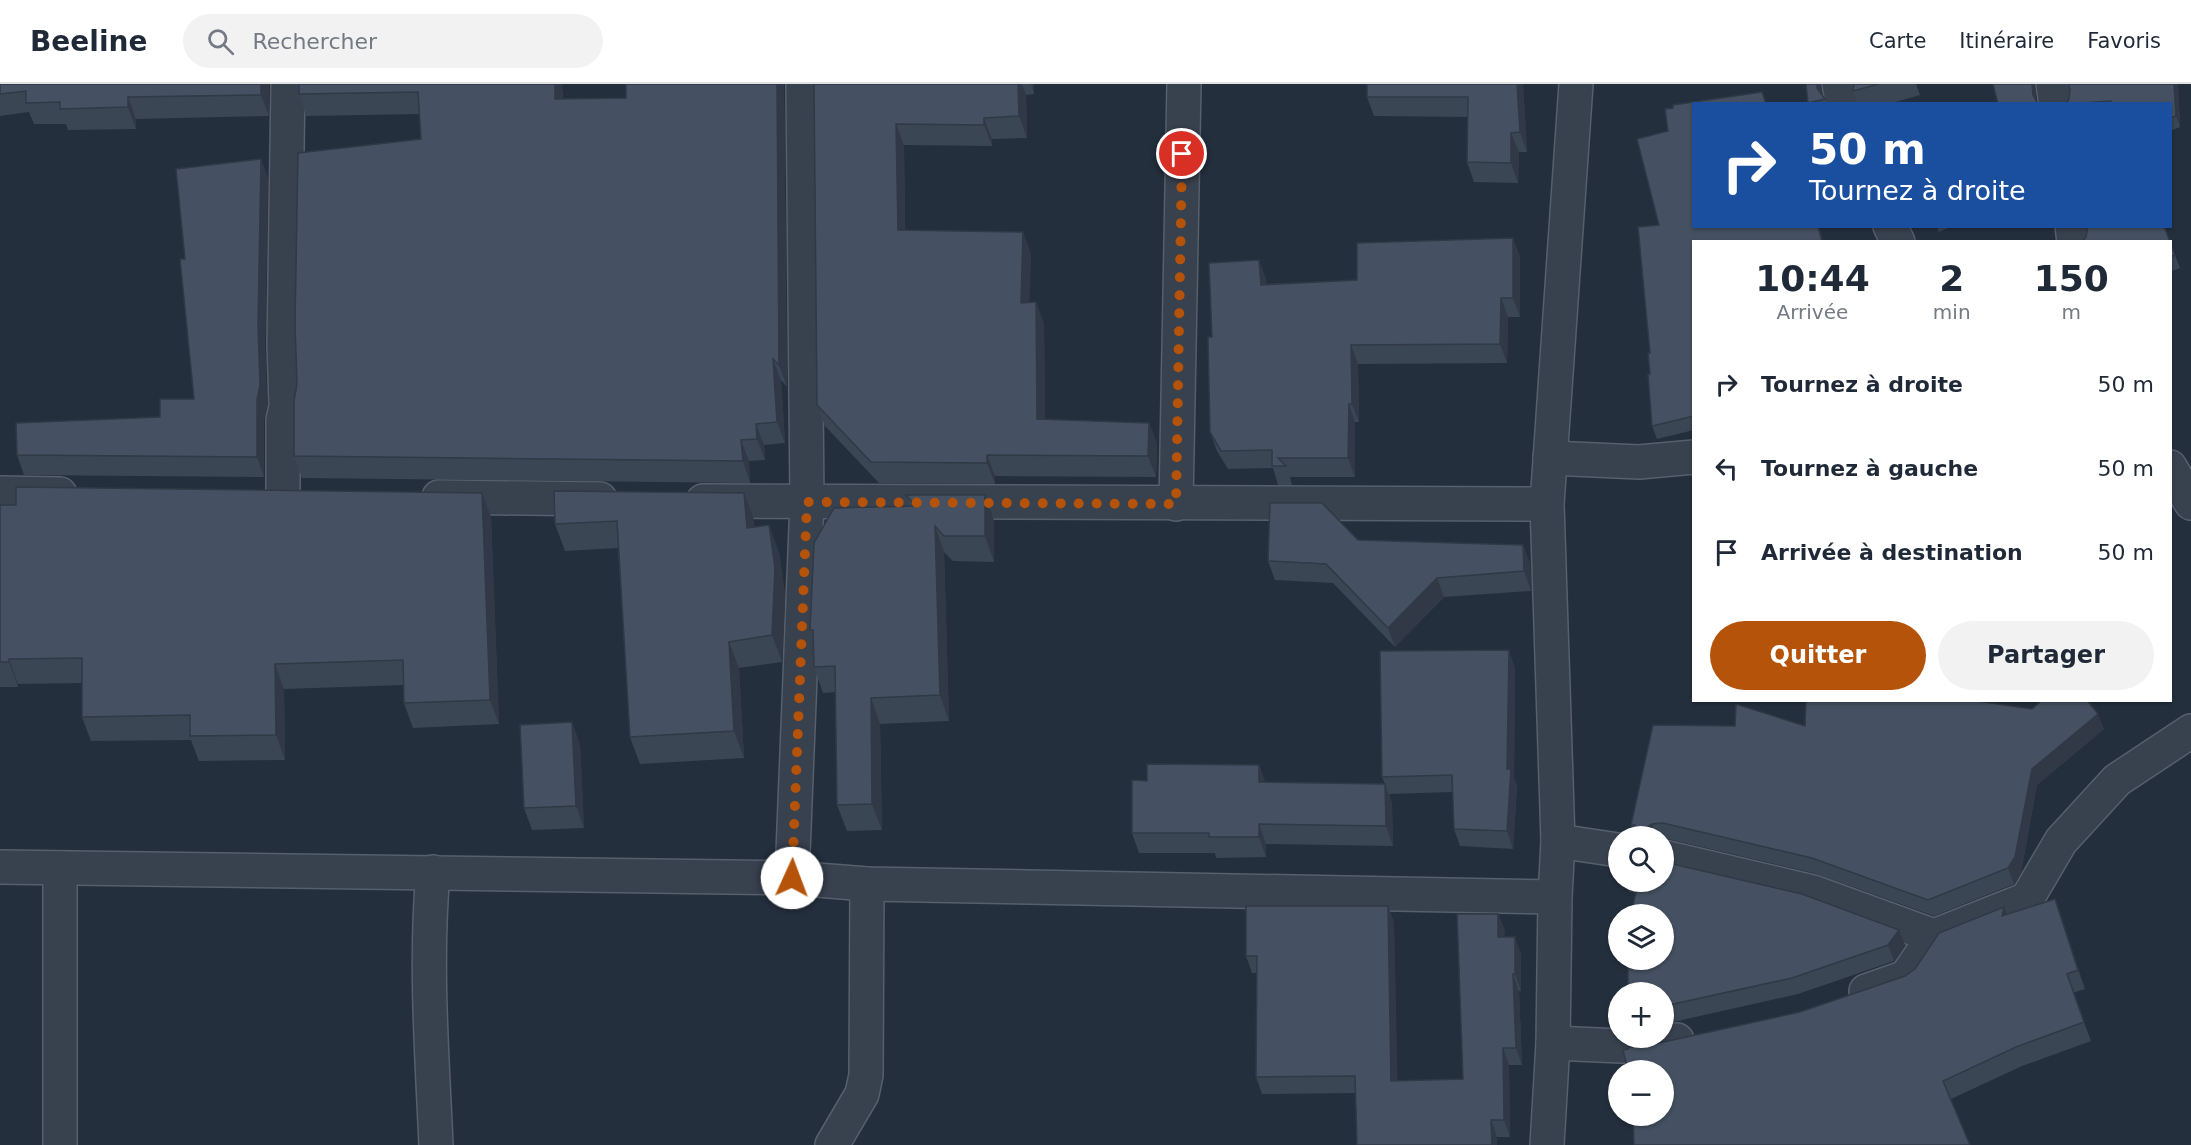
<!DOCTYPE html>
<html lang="fr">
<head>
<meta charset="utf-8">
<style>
  body { margin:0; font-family:"DejaVu Sans",sans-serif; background:#f2f2f3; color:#1f2937; height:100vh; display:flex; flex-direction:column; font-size:22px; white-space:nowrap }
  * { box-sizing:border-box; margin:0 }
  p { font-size:20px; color:#747a83 }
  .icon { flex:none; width:33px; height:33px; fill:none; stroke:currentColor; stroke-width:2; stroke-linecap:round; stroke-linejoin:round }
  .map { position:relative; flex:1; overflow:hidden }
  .side { position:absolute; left:1692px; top:156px; width:480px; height:462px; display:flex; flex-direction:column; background:#fff; border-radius:0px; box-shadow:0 2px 4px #0004 }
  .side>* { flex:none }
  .banner { position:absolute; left:1692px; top:18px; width:480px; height:126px; border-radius:0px; box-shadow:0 2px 4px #0004; background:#1a4fa0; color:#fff; overflow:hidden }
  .tools { position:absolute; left:1608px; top:742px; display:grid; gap:12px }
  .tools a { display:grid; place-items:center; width:66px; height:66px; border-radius:50%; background:#fff; box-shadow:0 2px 4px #0004; font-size:30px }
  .pin { position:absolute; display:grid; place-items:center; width:51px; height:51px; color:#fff; margin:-26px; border:3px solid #fff; border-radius:50%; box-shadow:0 2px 6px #0007 }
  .me { position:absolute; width:66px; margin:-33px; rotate:2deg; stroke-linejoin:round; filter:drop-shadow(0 0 4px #0008) }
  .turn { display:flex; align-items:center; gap:21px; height:126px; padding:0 18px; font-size:27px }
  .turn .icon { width:78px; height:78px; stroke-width:2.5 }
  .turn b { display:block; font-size:42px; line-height:51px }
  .eta { display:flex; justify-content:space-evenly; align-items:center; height:102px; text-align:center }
  .eta b { font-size:36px; font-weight:700; line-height:42px }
  .primary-button { display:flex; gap:12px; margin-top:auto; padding:12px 18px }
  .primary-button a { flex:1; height:69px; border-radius:36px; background:#b45309; color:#fff; font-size:24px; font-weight:700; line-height:69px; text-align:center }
  .primary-button a+a { background:#f2f2f3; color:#1f2937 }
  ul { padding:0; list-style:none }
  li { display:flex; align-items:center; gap:18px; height:84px; padding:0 18px }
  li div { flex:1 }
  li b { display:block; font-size:22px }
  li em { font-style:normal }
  header { display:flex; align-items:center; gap:36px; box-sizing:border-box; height:84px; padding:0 30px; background:#fff; border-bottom:2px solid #e0e1e3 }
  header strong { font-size:28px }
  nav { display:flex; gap:33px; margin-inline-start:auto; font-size:21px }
  .search { width:420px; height:54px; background:#f2f2f3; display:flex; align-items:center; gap:15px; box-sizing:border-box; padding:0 21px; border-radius:33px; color:#747a83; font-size:22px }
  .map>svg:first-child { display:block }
</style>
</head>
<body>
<header>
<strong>Beeline</strong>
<div class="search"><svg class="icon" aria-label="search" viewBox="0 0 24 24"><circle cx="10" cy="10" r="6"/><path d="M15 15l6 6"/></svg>Rechercher</div>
<nav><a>Carte</a><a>Itinéraire</a><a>Favoris</a></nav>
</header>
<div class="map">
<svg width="2191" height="1061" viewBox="0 0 2191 1061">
  <rect width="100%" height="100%" fill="#242f3e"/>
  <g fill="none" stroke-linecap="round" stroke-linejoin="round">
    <defs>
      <g id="street">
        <polyline points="1839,0 1843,20"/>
        <polyline points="2053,0 2056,20"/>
        <polyline points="1890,142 1898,158"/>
        <polyline points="2072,142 2074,158"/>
        <polyline points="1550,374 1639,378 1694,373"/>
        <polyline points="2170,383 2191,419"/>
        <polyline points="0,409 60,410"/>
        <polyline points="283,412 283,336 286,322 284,261 288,0"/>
        <polyline points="439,413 600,415"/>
        <polyline points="703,417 1547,420"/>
        <polyline points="1176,420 1184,0"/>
        <polyline points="1558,757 1618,766"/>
        <polyline points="1664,773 1813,808 1934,852"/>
        <polyline points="0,783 792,794 867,800 1555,813"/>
        <path d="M433,788C425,879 432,970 436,1061"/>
        <polyline points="792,794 807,418 803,0"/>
        <polyline points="1866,907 1906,893 1934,852 2027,815 2061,757 2117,696 2191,647"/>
        <polyline points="1553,959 1644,963 1677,956"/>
        <polyline points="60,1061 60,784"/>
        <polyline points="832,1061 862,1010 866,991 867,800"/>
        <polyline points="1547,1061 1553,959 1555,813 1558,757 1547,420 1576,0"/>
      </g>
    </defs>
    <use href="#street" stroke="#565f6c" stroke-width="36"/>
    <use href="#street" stroke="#38414e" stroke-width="33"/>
  </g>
  <g fill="#3b4654">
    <polygon points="0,0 269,0 269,32 136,35 136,45 68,46 66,40 34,40 29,28 0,32"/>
    <polygon points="299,0 562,0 563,15 626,14 626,0 784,0 787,303 781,296 785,359 764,361 765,376 749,377 750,399 302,394 294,372 421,55 419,30 306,32 299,10"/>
    <polygon points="814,0 1034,0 1034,10 1026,11 1027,54 992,55 992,62 904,61 905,146 1031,169 1029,219 1036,218 1044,240 1045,336 1149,339 1157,360 1156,393 995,392 995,400 879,399 825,342 817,321"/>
    <polygon points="1367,0 1523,0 1527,68 1519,68 1518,99 1474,98 1467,78 1468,33 1374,32 1367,13"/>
    <polygon points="1806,0 1821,0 1822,10 1827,20 1808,19"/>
    <polygon points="1854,0 1916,0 1920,11 1889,20 1857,20 1853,7"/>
    <polygon points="2178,0 2180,43 2170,47 2170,20 2066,20 2069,15 2070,6"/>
    <polygon points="261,75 268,95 265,261 267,320 264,336 264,393 24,391 17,371 160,333 194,315 185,175"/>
    <polygon points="1659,141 1694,142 1819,142 1823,158 1694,158 1694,346 1657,355 1652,342 1650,290 1650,269"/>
    <polygon points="1937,142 1952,142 1939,148"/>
    <polygon points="2170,158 2180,184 2170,188"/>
    <polygon points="1520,172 1520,233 1508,233 1507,279 1358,280 1359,338 1355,338 1355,393 1290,393 1292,401 1278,401 1273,384 1228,385 1217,367 1210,348 1212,253 1266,195 1266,200 1357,196"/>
    <polygon points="554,407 754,436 754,443 779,468 785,511 782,578 739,584 744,674 640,680 630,653 618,464 565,467 555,440"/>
    <polygon points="482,409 491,433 499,640 413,644 404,619 404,601 284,605 285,676 199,677 191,656 91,657 82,633 82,599 18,600 18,603 0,603 0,421"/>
    <polygon points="906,411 985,411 994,437 994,478 953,477 944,468 949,637 880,640 882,746 847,747 837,721 835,608 823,609 814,583 813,555 810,546 910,422"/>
    <polygon points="1358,456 1523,461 1530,480 1531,507 1444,513 1395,563 1333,499 1275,496 1268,477"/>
    <polygon points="1515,584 1514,694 1517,702 1513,765 1460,762 1454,745 1453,708 1389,710 1392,720 1393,762 1266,760 1266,773 1216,774 1215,769 1139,769 1132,749 1147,697 1259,681 1265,698 1385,700 1382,693"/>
    <polygon points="1735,642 1805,642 2104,645 2037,701 2021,789 2014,800 1934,832 1817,790 1668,755 1664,755 1664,753 1632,753 1633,748 1631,741"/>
    <polygon points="580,660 584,744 532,746 524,724"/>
    <polygon points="1626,798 1664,798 1905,861 1894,877 1798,910 1664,940 1664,909 1628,885 1624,876 1664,876 1636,809 1629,808"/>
    <polygon points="2055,815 2085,905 2073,909 2091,957 2022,982 1951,1015 1641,963 1800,928 1905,892 2007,831"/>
    <polygon points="1388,822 1394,839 1397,997 1463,995 1498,830 1505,847 1504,853 1521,870 1521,907 1519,907 1522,981 1509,981 1510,1053 1497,1053 1356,1009 1262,1010 1256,993 1257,889 1252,889 1246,872"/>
  </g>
  <g fill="#303945">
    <polygon points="261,0 269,0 269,32 261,11"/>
    <polygon points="555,0 562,0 563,36 555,15"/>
    <polygon points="777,0 784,0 787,303 779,281"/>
    <polygon points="1018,0 1022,0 1026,11 1027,54 1019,32"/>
    <polygon points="1031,0 1034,0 1034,10"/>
    <polygon points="1517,0 1523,0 1527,68 1520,48"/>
    <polygon points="1817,0 1821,0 1823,15 1817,4"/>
    <polygon points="2032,0 2035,0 2037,20 2033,11"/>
    <polygon points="2174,0 2178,0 2180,43 2176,32"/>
    <polygon points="128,13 136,35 136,45 128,23"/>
    <polygon points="984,34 992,55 992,62 984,41"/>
    <polygon points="896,40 904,61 905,167 898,146"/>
    <polygon points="1511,49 1519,68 1518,99 1511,79"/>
    <polygon points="261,75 268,95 265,261 267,320 264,336 264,393 257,373"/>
    <polygon points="1818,142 1819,142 1823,158 1822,158"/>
    <polygon points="1023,148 1031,169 1029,240 1021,219"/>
    <polygon points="1513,154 1520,172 1520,233 1513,214"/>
    <polygon points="1259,176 1266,195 1268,219 1261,201"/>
    <polygon points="1501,214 1508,233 1507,279 1500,260"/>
    <polygon points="1036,218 1044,240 1045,357 1037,335"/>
    <polygon points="1351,261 1358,280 1359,338 1352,320"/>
    <polygon points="773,275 781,296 785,359 777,338"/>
    <polygon points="1349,320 1355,338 1355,393 1348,374"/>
    <polygon points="1149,339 1157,360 1156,393 1148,372"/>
    <polygon points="756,340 764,361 765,376 757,355"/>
    <polygon points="741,356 749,377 750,399 743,377"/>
    <polygon points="987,371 995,392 995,400 987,379"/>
    <polygon points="482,409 491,433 499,640 490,616"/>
    <polygon points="744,409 754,436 757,470 747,444"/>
    <polygon points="985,411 994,437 994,478 985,452"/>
    <polygon points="769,441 779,468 785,511 782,578 772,551"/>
    <polygon points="935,442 944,468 949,637 940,611"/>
    <polygon points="1523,461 1530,480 1531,507 1524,487"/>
    <polygon points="1437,494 1444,513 1395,563 1388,544"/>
    <polygon points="729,558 739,584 744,674 734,647"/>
    <polygon points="1509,566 1515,584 1514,694 1517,702 1513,765 1507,747"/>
    <polygon points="9,575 18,600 18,603 9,578"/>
    <polygon points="275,580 284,605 285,676 276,651"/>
    <polygon points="871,614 880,640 882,746 872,720"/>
    <polygon points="2098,630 2104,645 2037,701 2021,789 2014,800 2008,784 2032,685"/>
    <polygon points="572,638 580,660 584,744 576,722"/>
    <polygon points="1259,681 1266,701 1259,698"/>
    <polygon points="1385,700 1392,720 1393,762 1386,742"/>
    <polygon points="1259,740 1266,760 1266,773 1259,753"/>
    <polygon points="1652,740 1657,753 1640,753 1644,745"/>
    <polygon points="2055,815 2062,834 2085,905 2078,886"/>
    <polygon points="1388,822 1394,839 1398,1014 1391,997"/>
    <polygon points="2004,823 2011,842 2002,832"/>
    <polygon points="1498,830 1505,847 1504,870 1498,853"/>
    <polygon points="1899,846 1905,861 1894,877 1888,861"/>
    <polygon points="1515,853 1521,870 1521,907 1515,890"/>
    <polygon points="1513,890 1519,907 1522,981 1516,964"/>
    <polygon points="1503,964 1509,981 1510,1053 1504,1036"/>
    <polygon points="1491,1036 1497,1053 1497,1061 1492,1061"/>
  </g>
  <g fill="#455162" stroke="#303945" stroke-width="1.5">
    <polygon points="0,0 261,0 261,11 128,13 128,23 60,25 60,18 26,19 26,7 0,10"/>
    <polygon points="299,0 555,0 555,15 626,14 626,0 777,0 779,281 773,275 777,338 756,340 757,355 741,356 743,377 294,372 294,317 297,300 295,240 298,69 421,55 418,8 299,10"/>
    <polygon points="814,0 1018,0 1019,32 984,34 984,41 896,40 898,146 1023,148 1021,219 1036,218 1037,335 1149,339 1148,372 987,371 987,379 871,378 817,321"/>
    <polygon points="1367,0 1517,0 1520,48 1511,49 1511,79 1467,78 1468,13 1367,13"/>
    <polygon points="1806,0 1817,0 1817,4 1825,15 1808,19"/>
    <polygon points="1854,0 1879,0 1853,7"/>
    <polygon points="1993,0 2032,0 2033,11 2038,20 1998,20"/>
    <polygon points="2069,0 2174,0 2176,32 2170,34 2170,20 2111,20 2111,17 2066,20 2069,15 2070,6"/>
    <polygon points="1762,8 1766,20 1694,20 1694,142 1818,142 1822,158 1694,158 1694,332 1652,342 1648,290 1650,290 1648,269 1650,269 1638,143 1659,141 1637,55 1668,47 1665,25 1673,24 1673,21"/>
    <polygon points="261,75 258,241 260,301 257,316 257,373 17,371 16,339 160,333 160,315 194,315 180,175 185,175 176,85"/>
    <polygon points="2088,142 2164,142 2170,158 2082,158 2086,153"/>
    <polygon points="1513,154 1513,214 1501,214 1500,260 1351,261 1352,320 1349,320 1348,374 1278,374 1286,382 1272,382 1272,366 1221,367 1210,348 1208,253 1212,253 1209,179 1259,176 1261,201 1357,196 1357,159"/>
    <polygon points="2170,158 2175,171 2170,173"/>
    <polygon points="16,403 482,409 490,616 404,619 403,576 275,580 276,651 190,652 190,631 82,633 82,574 9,575 9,578 0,578 0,421 16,421"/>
    <polygon points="554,407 744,409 747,444 769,441 775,484 772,551 729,558 734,647 630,653 617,437 555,440"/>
    <polygon points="906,411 985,411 985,452 944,452 935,442 940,611 871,614 872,720 837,721 835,582 814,583 813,546 810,546 814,459 834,424 916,422"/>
    <polygon points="1270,419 1322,419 1358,456 1523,461 1524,487 1437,494 1388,544 1326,480 1268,477"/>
    <polygon points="1509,566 1507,685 1511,685 1507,747 1454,745 1452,691 1382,693 1380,567"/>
    <polygon points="1806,616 1970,616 2032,625 2042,616 2087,616 2098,630 2032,685 2015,773 2008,784 1928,816 1812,774 1663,739 1652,740 1644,745 1640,753 1632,753 1635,741 1631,741 1653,641 1735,642 1736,620 1805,642"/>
    <polygon points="572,638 576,722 524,724 520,641"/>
    <polygon points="1147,680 1259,681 1259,698 1385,700 1386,742 1259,740 1259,753 1209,753 1209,749 1132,749 1132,696 1147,697"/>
    <polygon points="1664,778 1802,810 1899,846 1888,861 1792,894 1664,922 1664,909 1628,909 1628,876 1664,876 1664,831 1631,831 1638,798 1664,798"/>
    <polygon points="2055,815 2078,886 2067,890 2084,938 2016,963 1943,997 1970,1061 1634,1061 1633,1032 1664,1032 1664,987 1628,987 1623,966 1628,965 1628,963 1641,963 1800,928 1905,892 1915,885 1939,849 2004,823 2002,832"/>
    <polygon points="1246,822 1388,822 1391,997 1463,995 1457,830 1498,830 1498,853 1515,853 1515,890 1513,890 1516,964 1503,964 1504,1036 1491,1036 1492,1061 1357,1061 1355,992 1256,993 1257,872 1246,872"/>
  </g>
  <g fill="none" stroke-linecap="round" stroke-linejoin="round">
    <polyline stroke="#b45309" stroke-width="10" stroke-dasharray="0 18" points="792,794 807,418 1176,420 1182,70"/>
  </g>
</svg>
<div class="tools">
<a><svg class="icon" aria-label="search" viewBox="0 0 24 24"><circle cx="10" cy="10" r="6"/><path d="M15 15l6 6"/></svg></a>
<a><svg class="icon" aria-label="layers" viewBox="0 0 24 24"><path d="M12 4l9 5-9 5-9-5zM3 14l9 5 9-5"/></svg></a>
<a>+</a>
<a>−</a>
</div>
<div class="pin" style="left:1182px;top:70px;background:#d93025"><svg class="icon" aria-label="arrive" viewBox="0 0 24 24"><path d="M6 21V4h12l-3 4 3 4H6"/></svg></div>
<svg class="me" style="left:792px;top:794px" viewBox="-20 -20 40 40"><circle r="19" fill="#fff"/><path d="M0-13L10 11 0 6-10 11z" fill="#b45309"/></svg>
<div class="banner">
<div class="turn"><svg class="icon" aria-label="right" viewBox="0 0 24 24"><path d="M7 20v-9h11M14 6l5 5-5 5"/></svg><div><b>50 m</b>Tournez à droite</div></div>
</div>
<section class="side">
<div class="eta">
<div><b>10:44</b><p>Arrivée</p></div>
<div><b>2</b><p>min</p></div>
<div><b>150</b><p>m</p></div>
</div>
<ul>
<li><svg class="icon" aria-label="right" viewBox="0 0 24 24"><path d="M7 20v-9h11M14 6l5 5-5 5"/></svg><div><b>Tournez à droite</b></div><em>50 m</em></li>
<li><svg class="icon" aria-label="left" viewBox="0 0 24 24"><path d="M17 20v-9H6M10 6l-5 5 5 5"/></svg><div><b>Tournez à gauche</b></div><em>50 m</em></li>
<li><svg class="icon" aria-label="arrive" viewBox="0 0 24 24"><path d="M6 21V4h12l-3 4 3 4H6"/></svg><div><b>Arrivée à destination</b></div><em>50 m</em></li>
</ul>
<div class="primary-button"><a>Quitter</a><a>Partager</a></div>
</section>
</div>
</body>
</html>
